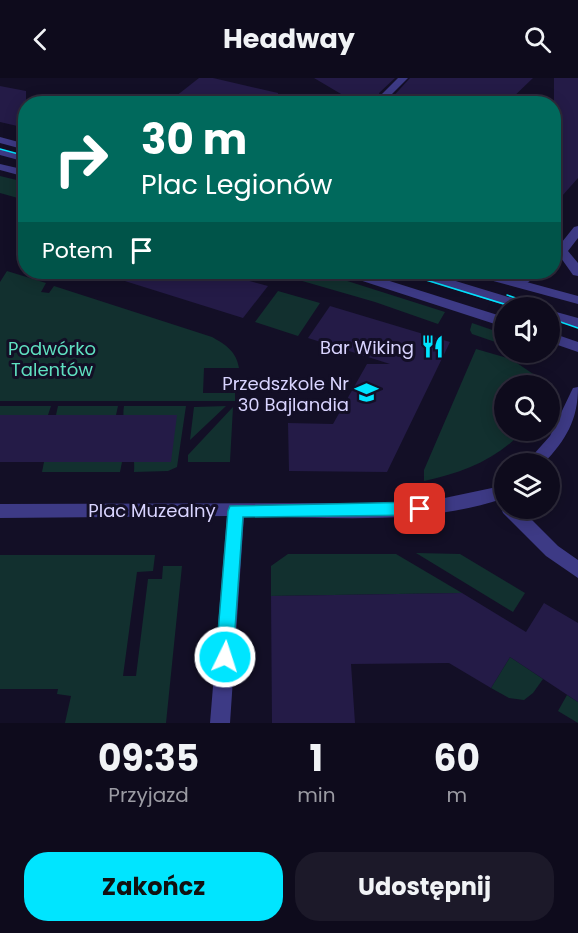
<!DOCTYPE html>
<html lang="pl">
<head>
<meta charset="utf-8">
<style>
  body { margin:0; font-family:Poppins,sans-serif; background:#1c1929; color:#f1f3f6; height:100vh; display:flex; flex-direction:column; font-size:22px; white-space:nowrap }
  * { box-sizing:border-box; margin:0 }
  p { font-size:20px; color:#9b9ba3 }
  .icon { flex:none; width:33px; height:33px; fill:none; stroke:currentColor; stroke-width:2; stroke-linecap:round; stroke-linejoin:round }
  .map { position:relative; height:645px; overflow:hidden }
  .sheet { display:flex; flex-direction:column; background:#0e0b1c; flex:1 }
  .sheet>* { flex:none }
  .top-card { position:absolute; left:18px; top:18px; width:543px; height:183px; border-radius:24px; box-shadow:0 3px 15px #0003,0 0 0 2px #2e2b3b; background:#00695c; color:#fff; overflow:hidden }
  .buttons { position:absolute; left:494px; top:219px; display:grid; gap:12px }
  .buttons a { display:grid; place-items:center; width:66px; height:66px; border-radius:50%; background:#0e0b1c; box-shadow:0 3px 15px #0003,0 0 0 2px #2e2b3b; font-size:30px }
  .pin { position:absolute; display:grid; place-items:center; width:51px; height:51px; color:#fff; margin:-26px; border-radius:12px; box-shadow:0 3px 9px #0006 }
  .me { position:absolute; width:66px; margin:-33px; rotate:4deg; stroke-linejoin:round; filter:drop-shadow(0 0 4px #0008) }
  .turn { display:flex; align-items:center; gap:21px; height:126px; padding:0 24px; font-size:27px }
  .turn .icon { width:78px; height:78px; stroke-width:2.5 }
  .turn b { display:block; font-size:42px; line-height:51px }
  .then { display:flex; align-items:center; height:57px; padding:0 24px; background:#0003; gap:12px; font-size:22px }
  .eta { display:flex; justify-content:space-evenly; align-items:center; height:102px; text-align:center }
  .eta b { font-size:36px; font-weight:700; line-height:42px }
  .cta { display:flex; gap:12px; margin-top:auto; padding:12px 24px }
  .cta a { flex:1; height:69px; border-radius:24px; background:#00e5ff; color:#111; font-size:24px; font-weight:700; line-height:69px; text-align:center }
  .cta a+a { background:#1c1929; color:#f1f3f6 }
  header { display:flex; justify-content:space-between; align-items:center; height:78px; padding:0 24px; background:#0e0b1c; font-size:27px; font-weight:700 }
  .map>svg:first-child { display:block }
</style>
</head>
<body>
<header><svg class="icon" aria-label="back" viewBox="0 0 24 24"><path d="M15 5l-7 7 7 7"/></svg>Headway<svg class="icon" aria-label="search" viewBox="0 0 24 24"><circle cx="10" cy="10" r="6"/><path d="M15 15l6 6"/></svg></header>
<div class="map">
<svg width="578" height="645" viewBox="0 0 578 645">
  <rect width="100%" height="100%" fill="#130f26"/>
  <g fill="#12302f">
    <polygon points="0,98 25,104 25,122 0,115"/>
    <path d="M7,193L46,205L41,214L49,215L54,208L212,259C226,267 236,273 239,290H204L203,315H235V323H0V204Z"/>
    <polygon points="271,194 319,194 445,234 438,246 375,224"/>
    <polygon points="278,213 320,225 298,258 255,244"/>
    <polygon points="472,245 504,256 504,267 472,256 470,252"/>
    <path d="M476,271L511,281L545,304L544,307L504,308V352L523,353C496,382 462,395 424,403V392Z"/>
    <polygon points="0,328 51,328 48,337 0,337"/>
    <polygon points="58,328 118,328 116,337 56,337"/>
    <path d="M124,328H186L177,389L168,393L134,394C137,371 120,350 124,328Z"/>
    <polygon points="226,328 190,362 194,329"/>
    <polygon points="233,329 230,384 188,384 188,377"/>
    <polygon points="44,384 122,384 120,394 42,394"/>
    <polygon points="416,475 460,476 525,515 513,534"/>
    <polygon points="288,476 396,476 462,515 271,518 271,488"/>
    <polygon points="0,477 155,477 153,493 137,494 123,598 136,598 148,501 162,501 163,488 182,488 166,645 65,645 71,618 57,616 58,611 0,611"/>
    <polygon points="510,579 543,601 533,615 524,622 509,620 491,610"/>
    <polygon points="567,617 578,624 578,645 558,633"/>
  </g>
  <g fill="#241b47">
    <polygon points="199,0 213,0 278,15 277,26 166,26"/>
    <polygon points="314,0 395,0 379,15 381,23 389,23 410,0 533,0 506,26 358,26"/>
    <polygon points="554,0 578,0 578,100 554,127"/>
    <polygon points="0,8 26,13 26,50 0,44"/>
    <polygon points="113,194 217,194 268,208 243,240 112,199"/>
    <polygon points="330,228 450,264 387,394 289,393 288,345 333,346 367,286 390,286 308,260"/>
    <polygon points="0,337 177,337 171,384 0,384"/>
    <polygon points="462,515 526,554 544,525 578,545 578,624 510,579 491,610 449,585 351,586 355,645 272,645 271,518"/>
  </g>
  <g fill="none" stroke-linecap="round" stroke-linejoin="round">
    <g fill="#3d3a85" fill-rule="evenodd">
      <polygon points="398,0 408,0 387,21 381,21 381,17"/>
      <polygon points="0,71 26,78 26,84 0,77"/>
      <polygon points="408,194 426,194 535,227 536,230 514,230 409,197"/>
      <polygon points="549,232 578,240 578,250 549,241"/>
    </g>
    <g fill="#3d3a85" fill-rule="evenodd">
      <polygon points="578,148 578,160 568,173 578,185 578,198 573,197 561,180 554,184 554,174 574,149"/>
      <polygon points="528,194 542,194 523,208 513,208 512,205"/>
      <path d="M578,309C578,342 566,362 543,386H525L550,358L571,314L573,310Z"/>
      <path d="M504,404V419L502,421C420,448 329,439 244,438L230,645H210L227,438L0,440V426L388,425L435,422L492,410Z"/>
      <polygon points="503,425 504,430 520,430 558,468 578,482 578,500 546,478 503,435 501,430"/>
    </g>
    <g fill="#3d3a85" fill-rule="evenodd">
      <polygon points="0,59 26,66 26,72 0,65"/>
      <polygon points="0,86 26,92 26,99 0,92"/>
      <polygon points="343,194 361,194 504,239 504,249 344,197"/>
      <polygon points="470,194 489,194 578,218 578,226 471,197"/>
      <polygon points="549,254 578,264 578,274 549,264"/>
    </g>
    <g stroke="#00e5ff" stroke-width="1.5">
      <polyline points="0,71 26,78"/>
      <polyline points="400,194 517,230"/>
      <polyline points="507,217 544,230"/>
      <polyline points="549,240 578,250"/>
    </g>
  </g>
  <polygon fill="#00e5ff" stroke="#0095a6" stroke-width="1.5" points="420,424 425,426 427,431 425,435 420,437 243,439 233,579 231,585 225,588 218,585 216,579 228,433 230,428"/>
  <defs>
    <symbol id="restaurant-bare" viewBox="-9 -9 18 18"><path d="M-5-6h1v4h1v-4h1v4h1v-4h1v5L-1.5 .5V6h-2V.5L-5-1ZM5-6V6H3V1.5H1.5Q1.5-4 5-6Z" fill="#00e5ff" stroke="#130f26" stroke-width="2.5" paint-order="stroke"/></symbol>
    <symbol id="school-bare" viewBox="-9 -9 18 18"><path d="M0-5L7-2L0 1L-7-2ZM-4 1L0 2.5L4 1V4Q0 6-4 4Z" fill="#00e5ff" stroke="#130f26" stroke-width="2.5" paint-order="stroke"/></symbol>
  </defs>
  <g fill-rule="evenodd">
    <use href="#restaurant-bare" x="416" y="252" width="33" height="33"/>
    <use href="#school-bare" x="350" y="298" width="33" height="33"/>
  </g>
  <g text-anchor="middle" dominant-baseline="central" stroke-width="6" stroke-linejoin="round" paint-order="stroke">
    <g font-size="18" fill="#d9d4ff" stroke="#130f26" text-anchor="end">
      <text x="414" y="269">Bar Wiking</text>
      <text x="349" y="305">Przedszkole Nr<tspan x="349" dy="21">30 Bajlandia</tspan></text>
    </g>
    <g font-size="18" fill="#5fe0c0" stroke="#130f26">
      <text x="52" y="270">Podwórko<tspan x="52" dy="21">Talentów</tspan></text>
    </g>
    <g font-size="18" fill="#d9d4ff" stroke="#130f26">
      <text x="152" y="432">Plac Muzealny</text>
    </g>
  </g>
</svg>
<div class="buttons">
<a><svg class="icon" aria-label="sound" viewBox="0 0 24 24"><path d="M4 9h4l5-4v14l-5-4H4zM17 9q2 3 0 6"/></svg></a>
<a><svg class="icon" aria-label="search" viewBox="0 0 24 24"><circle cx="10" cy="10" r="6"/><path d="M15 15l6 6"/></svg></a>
<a><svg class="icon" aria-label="layers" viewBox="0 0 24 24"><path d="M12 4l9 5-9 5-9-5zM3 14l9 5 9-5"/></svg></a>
</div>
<div class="pin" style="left:420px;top:431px;background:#d93025"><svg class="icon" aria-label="arrive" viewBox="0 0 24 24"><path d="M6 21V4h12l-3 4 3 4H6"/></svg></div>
<svg class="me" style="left:225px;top:579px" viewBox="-20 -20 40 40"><circle r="17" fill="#00e5ff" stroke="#fff" stroke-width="3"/><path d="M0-11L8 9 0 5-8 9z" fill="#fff"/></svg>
<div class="top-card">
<div class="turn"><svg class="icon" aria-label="right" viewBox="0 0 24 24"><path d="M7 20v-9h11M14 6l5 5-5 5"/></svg><div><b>30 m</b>Plac Legionów</div></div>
<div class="then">Potem<svg class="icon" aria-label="arrive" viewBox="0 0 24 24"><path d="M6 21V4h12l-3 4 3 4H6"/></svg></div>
</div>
</div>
<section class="sheet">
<div class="eta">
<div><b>09:35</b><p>Przyjazd</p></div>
<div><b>1</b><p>min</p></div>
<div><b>60</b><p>m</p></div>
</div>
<div class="cta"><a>Zakończ</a><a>Udostępnij</a></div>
</section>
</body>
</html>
